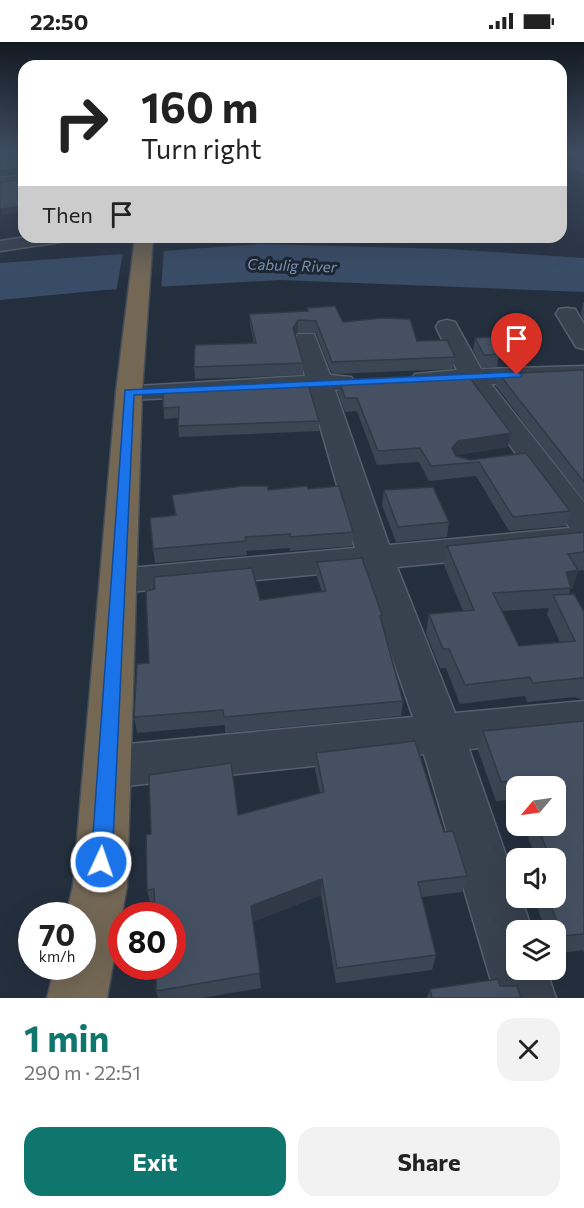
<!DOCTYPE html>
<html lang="en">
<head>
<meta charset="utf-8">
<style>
  body { margin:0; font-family:Commissioner,sans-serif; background:#f2f2f2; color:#222; height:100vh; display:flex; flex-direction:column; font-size:22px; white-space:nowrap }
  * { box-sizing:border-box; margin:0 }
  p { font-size:20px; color:#767676 }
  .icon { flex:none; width:33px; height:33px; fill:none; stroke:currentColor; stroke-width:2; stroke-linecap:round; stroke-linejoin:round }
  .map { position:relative; height:956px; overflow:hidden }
  .details { display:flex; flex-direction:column; background:#fff; flex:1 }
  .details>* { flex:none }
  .guide { position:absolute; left:18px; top:18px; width:549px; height:183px; border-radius:18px; box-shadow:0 6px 24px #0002; background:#fff; color:#222; overflow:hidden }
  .needle { width:39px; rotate:241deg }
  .tools { position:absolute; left:506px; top:734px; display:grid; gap:12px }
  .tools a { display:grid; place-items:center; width:60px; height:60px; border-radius:12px; background:#fff; box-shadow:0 6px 24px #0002; font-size:30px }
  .speed { position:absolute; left:18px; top:860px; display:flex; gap:12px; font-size:30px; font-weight:700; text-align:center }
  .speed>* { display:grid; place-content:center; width:78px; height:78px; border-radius:50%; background:#fff; box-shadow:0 6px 24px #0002; line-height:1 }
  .speed small { font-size:15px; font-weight:400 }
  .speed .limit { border:9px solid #d22; background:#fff; color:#111 }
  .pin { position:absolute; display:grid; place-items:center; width:51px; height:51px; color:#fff; margin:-62px -26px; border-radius:50% 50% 50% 0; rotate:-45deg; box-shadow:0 0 6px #0007 }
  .pin .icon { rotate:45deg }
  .me { position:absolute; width:66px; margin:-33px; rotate:3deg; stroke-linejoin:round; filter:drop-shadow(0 0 4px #0008) }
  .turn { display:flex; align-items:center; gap:21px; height:126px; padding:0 24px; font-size:27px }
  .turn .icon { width:78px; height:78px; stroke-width:2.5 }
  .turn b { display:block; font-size:42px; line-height:51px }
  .then { display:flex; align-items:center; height:57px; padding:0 24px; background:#0003; gap:12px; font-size:22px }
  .round { display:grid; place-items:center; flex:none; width:63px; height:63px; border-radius:18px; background:#f2f2f2 }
  .summary { display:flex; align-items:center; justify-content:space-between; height:102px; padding:0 24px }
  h1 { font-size:36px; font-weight:700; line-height:45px; color:#0f766e }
  .cta { display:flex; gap:12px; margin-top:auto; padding:12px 24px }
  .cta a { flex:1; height:69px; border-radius:18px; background:#0f766e; color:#fff; font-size:24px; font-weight:700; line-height:69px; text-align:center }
  .cta a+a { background:#f2f2f2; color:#222 }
  .status { display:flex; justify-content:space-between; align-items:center; height:42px; padding:0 30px; background:#fff; direction:ltr }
  .status svg { height:16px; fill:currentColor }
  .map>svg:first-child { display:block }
</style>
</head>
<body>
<div class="status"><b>22:50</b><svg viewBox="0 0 49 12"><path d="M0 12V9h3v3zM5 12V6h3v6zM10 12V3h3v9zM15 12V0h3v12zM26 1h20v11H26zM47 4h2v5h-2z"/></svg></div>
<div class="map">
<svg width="584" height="956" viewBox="0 0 584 956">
  <rect width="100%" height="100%" fill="#242f3e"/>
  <polygon fill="#394c67" points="258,202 448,207 584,216 584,250 280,238 104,248 0,258 0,221"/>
  <polygon fill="#242f3e" points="164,206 161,248 116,250 123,210"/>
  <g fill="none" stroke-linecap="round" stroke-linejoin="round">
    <defs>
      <g id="minor">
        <polygon points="24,108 24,116 0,117 0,111"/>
        <polygon points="24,133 24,141 0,144 0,136"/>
        <polygon points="26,195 70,195 61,200 0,209 0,199"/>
        <polygon points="567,266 575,267 584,282 584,307 576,305 556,272 559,267"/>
        <polygon points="447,278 455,280 481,327 584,324 584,338 491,342 584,460 584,507 397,525 455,671 584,659 584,695 469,707 516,842 516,855 521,855 532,888 516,888 516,927 546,927 556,956 496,956 424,712 107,746 90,740 84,725 90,710 107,704 413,675 362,528 118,551 105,548 100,539 105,530 118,527 355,506 310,349 129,358 120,355 116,350 120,345 305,334 295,297 298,292 314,292 330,333 351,335 355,340 351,345 335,348 389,503 570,486 466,343 415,342 411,337 415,332 457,328 436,285 439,280"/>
      </g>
      <polygon id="highway" points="135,195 153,195 142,350 127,844 107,956 47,956 55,924 82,924 82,873 66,873 73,844 116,350"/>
    </defs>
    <use href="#minor" stroke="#565f6c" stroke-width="3"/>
    <use href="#highway" stroke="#434c59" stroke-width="3"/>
    <use href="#minor" fill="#38414e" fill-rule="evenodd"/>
    <use href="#highway" fill="#746855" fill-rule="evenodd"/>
  </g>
  <g fill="#3b4654" fill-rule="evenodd">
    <polygon points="561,108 584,108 584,131 561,122"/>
    <polygon points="583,261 584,261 584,279 581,272"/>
    <polygon points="307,266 343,280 417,299 455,315 453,327 332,332 316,291 298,290 295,294 303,321 303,333 195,337 194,325 254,301 250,283 249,272 307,269"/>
    <polygon points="475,296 499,312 497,325 482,326 473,308"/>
    <polygon points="584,328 584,459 496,344 499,332"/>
    <polygon points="339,338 508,405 456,413 456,414 470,418 526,411 570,469 566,484 509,489 476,434 429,439 419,420 377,423 357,369 345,370 338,351"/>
    <polygon points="163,348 319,379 319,389 179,395 178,384 178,376 164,377"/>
    <polygon points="308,447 353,490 352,504 290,509 290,506 246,509 247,513 155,521 153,507 175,473 172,453"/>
    <polygon points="384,448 449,480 447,495 396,500 382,463"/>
    <path d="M584,490V528L578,529L572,547H570L569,552L584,570V658L575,655L527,660L525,654L460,662L446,626H440L426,591L429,572L463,569L444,523L447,504ZM549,566L547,572L560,600L519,604L502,569Z"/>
    <polygon points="317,520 382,573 381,580 403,659 401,674 225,691 225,683 137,691 134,675 149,621 260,558 322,550 317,535"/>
    <polygon points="584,679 584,911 583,908 555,912 555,888 545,888 534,855 555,855 555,816 536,816 523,783 555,783 555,744 516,744 516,764 514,758 496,759 478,708 483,689"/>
    <polygon points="316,711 444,790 467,834 462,850 422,855 436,913 432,928 336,941 321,853 253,880 261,946 202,956 158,956 156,949 155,864 151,864 147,848 238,773 320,751 315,728"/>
    <polygon points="500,944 521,956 427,956 430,947"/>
  </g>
  <g fill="#303945">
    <polygon points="0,108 12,108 0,111"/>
    <polygon points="24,126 24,131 0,134 0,129"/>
    <polygon points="24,164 24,170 2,173 1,167"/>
    <polygon points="298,278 298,290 293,298 293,286"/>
    <polygon points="511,391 508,405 456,413 452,406 458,399"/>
    <polygon points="578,528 572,547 570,547 571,546 566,530"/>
    <polygon points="322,837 321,853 252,880 251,864"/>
  </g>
  <g fill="#455162" stroke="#303945" stroke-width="1.5">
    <polygon points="561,108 584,108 584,122 561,112"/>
    <polygon points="24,113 24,126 0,129 0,114"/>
    <polygon points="24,130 24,164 1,167 0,166 0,140 23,138"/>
    <polygon points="335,264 343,280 382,276 410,277 417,299 447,298 455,315 332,320 316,279 298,278 293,286 303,321 194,325 195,303 256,301 249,272 308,269 307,266"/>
    <polygon points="490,295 499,312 484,313 475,296"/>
    <polygon points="584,328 584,440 499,332"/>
    <polygon points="467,332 511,391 458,399 452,406 456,414 470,418 526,411 570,469 513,475 479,420 431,424 420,406 378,409 357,356 345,356 339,338"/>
    <polygon points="308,342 319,379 178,384 179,365 163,366 163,348"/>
    <polygon points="242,444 268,444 268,448 307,444 308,447 339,444 353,490 290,495 290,492 245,495 246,499 153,507 150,476 176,473 172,453"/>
    <polygon points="433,445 449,480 398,485 384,448"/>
    <polygon points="584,490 584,510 568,512 578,528 566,530 571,546 493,551 519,604 575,599 553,553 574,552 584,570 584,637 582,636 533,641 530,635 465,643 449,607 443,607 429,572 474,568 447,504"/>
    <polygon points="362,516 382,573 380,574 403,659 224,675 223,668 134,675 137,622 149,621 146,549 155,547 154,535 252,526 260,558 326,549 317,520"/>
    <polygon points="584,679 584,892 562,894 548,855 555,855 555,816 550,816 537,783 555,783 555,744 522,744 520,739 501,740 483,689"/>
    <polygon points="415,699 444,790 453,789 467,834 418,840 436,913 337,926 322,837 251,864 260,931 156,949 156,924 172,924 172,873 155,873 154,847 147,848 146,793 151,792 149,733 231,721 238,773 324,750 316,711"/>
    <polygon points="498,937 500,944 517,944 521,956 432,956 430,947"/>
  </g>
  <linearGradient id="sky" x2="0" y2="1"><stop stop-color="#141a22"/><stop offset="0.45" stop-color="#3f4d63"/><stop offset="1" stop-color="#3f4d63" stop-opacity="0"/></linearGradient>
  <rect width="584" height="242" fill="url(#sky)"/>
  <polygon fill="#1a73e8" stroke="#114b97" stroke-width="1.5" points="517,330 522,333 520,335 134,353 112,820 109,827 101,830 94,827 91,820 125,348"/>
  <g text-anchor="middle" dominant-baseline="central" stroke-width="6" stroke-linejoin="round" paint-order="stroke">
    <g font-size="15" font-style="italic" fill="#7c92b1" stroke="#1d2633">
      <text transform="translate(292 223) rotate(2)">Cabulig River</text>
    </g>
  </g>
</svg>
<div class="tools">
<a><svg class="needle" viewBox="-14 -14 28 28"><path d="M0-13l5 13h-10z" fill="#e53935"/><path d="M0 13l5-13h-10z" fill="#767676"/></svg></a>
<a><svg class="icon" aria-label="sound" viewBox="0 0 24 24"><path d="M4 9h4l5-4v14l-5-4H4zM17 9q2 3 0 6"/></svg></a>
<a><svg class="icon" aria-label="layers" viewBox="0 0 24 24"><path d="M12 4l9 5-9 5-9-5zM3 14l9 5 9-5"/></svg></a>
</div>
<div class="speed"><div>70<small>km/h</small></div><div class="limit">80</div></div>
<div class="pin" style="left:517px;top:333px;background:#d93025"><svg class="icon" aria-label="arrive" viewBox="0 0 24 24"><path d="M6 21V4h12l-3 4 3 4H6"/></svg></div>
<svg class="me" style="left:101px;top:820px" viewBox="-20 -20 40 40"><circle r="17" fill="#1a73e8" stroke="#fff" stroke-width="3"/><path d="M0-11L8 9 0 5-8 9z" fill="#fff"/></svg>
<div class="guide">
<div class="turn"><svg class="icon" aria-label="right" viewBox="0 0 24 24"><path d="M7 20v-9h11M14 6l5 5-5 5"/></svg><div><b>160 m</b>Turn right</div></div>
<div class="then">Then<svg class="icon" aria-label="arrive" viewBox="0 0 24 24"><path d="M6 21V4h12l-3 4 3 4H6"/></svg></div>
</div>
</div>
<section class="details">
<div class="summary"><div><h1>1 min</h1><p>290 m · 22:51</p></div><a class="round"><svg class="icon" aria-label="close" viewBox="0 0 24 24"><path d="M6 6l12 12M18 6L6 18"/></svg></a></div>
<div class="cta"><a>Exit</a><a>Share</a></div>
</section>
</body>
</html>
